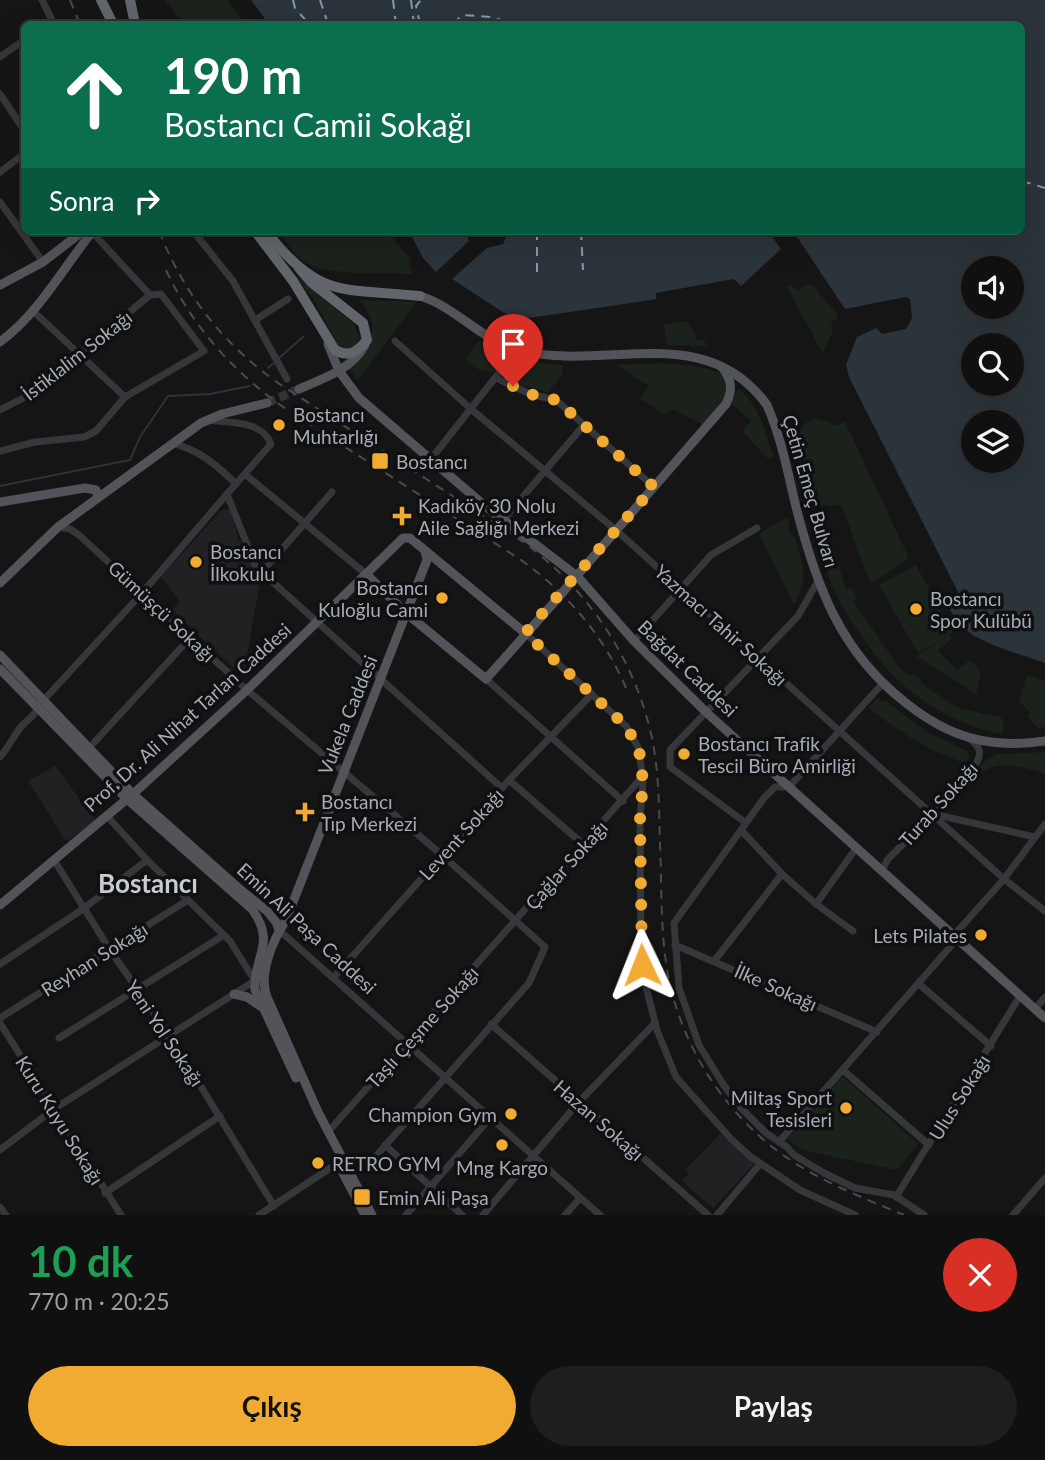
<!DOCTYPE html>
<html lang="tr">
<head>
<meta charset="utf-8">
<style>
  body { margin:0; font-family:Lato,sans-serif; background:#1e1e1e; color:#f1f3f6; height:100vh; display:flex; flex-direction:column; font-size:26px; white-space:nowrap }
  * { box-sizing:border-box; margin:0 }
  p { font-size:23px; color:#9c9d9f }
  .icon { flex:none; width:38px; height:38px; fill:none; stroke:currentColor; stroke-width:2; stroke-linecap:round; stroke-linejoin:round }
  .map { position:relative; height:1215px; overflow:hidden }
  .details { display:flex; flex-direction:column; background:#101010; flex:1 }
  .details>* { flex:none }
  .guide { position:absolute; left:21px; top:21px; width:1004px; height:214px; border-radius:10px; box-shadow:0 7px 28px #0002,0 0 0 2px #303030; background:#0b6e4f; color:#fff; overflow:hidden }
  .controls { position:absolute; left:961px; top:256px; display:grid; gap:14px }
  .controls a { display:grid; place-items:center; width:63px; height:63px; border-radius:50%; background:#101010; box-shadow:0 7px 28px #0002,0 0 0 2px #303030; font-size:35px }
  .pin { position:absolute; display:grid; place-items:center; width:60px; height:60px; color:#fff; margin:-72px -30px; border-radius:50% 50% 50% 0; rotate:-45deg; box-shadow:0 0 7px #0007 }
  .pin .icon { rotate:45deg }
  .me { position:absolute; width:77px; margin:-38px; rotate:358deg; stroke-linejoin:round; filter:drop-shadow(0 0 5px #0008) }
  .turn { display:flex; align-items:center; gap:24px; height:147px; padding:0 28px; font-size:32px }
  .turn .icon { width:91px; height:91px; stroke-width:2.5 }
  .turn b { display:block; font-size:49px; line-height:60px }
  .then { display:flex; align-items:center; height:66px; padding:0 28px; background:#0003; gap:14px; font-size:26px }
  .round { display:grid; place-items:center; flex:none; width:74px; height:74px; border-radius:37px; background:#1e1e1e }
  .summary { display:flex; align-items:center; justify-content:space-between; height:119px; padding:0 28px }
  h1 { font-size:42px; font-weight:700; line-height:52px; color:#1e9e55 }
  .button { display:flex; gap:14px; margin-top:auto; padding:14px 28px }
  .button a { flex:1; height:80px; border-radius:42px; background:#f1aa32; color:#111; font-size:28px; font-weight:700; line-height:80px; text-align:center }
  .button a+a { background:#1e1e1e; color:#f1f3f6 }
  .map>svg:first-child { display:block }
</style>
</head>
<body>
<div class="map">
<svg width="1045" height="1215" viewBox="0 0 1045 1215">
  <rect width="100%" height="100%" fill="#151516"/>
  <g fill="#212123">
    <polygon points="230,509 239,541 261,576 243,677 172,610 180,602 161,576 222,510"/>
    <polygon points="55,766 96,821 66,841 28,781"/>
    <polygon points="720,1134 754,1164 713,1208 682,1181 689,1173 685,1170"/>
  </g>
  <g fill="#1b211b">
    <polygon points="165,0 227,0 246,24 184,24"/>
    <path d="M278,231H387L411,260L409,266L412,274C386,273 322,276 303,261C293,253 286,241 278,231Z"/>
    <polygon points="287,268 354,324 359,338 354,350 341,350 313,298"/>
    <polygon points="790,284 798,291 807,284 812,285 837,314 837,319 831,321 833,331 824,351 821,350 787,287"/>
    <path d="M359,300L417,302L358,380L349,369C371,346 383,327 359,300Z"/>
    <polygon points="686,321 695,332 696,340 704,340 707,346 667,345 664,324"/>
    <path d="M479,340L499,350L504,355L499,370C488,376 474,369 466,359Z"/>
    <polygon points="519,358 541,363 563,365 562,374 548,393 513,382 503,376"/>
    <path d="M663,363C686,365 707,365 727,377V394L704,425L672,409L666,415L640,399L649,386L616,365Z"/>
    <path d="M738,388C760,406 765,431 773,456L768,459L742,431L751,421L731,403Z"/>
    <path d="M815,418L830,422L834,426L845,422L909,558L872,583C857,558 853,530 840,505C830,507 810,506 803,497C790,483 793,437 806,423C808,421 813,419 815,418Z"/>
    <path d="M816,516L821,518L826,526L846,589L851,588L857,598L853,601L899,667L909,675C917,674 919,676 922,684L958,708L1000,717L1004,721L1003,731L1000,734C938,719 898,689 862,637C848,617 836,597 828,575C822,558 818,540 813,523Z"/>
    <path d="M788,517L790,533L795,537C802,564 810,578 794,605L759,533Z"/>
    <polygon points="916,565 953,633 950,635 952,638 938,651 957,670 970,660 981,672 976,694 916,656 939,642 918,653 879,585"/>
    <polygon points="1027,675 1045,681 1045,727 1038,728 1027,716 1030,713 1019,701"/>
    <path d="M877,699L886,701L930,734L968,751L969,758L966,763C929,752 898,731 868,707Z"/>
    <path d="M1045,752V774C1021,766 1001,759 979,774L972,773L990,757L998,754Z"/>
    <polygon points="842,1076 918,1144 897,1170 803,1150 787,1140"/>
  </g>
  <g fill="#2b343a" fill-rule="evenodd">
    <path d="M251,0H1045V663C1021,654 982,645 962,627C956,621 951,611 947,604L958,592L849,377L846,365L857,337L876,328L882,334L906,329L912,318L910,299L905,297L845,309L793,231H1022V24H269ZM973,268H1012V306H973ZM973,345H1012V383H973ZM973,422H1012V460H973Z"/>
    <polygon points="409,231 468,231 466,234 469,241 436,272 423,258"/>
    <polygon points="509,231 768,231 781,249 741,286 734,279 656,293 656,299 651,300 515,320 452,279 487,248 503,244"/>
  </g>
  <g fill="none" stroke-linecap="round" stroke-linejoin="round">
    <g stroke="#2b343a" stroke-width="2">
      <polyline points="279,358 304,336"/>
      <polyline points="268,368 275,362"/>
      <polyline points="0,486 130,460 140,437 168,396 210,394 250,386"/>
    </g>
    <g stroke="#7d9bb2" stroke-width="2" stroke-dasharray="9 7" stroke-linecap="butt">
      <polyline points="293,0 295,8 309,24"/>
      <polyline points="320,0 328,24"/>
      <polyline points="393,0 396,24"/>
      <polyline points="411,0 414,24"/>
      <polyline points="420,24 416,6 421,0"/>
      <polyline points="453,24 462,15 491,17 516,24"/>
      <polyline points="1022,181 1045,188"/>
      <polyline points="537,231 537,277"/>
      <polyline points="581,231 583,270"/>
    </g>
    <polyline stroke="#323336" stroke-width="9" stroke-dasharray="9 4.5" stroke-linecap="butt" points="267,403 299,389"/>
    <g stroke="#36373b" stroke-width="7">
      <polyline points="42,0 54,24"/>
      <polyline points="0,57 24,40"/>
      <polyline points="0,94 24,130"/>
      <polyline points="0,172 24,154"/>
      <polyline points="0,202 43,262"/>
      <polyline points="193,231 233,281 287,379"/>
      <polyline points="92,232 150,295"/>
      <polyline points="33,311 125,397"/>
      <polyline points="255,320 288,299"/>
      <polyline points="395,341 471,409 617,531 1004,879 1045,911"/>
      <polyline points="496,378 530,394 556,400 654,487"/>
      <polyline points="0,410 31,394 150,295"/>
      <path d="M207,420C229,423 262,420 271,444L227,494L256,567L502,788"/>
      <path d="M172,443C199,450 217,465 236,484"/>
      <polyline points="0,451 35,442 84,437 96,431 125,397 204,351 161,294 150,295"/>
      <polyline points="431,459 517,350"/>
      <polyline points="246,475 366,574"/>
      <polyline points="503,520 584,425"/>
      <polyline points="58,527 70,529 79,535 247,690 442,855 545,947 529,983 369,1164"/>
      <polyline points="261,573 332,492"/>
      <polyline points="525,633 626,726 639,749 643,782 640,819 641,956 646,987 657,1030 676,1077 731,1139 751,1157 800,1190 855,1215"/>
      <polyline points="634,641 711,555 757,528"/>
      <polyline points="486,679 623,801"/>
      <polyline points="882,684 789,787 775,787 764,798 674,923 679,988 699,1045 723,1084 740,1107 766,1133 787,1147 794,1155 824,1173 855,1188 894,1195 924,1215"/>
      <polyline points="89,748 190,638"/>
      <path d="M0,757C8,748 13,737 20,728C28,719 38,713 42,702L143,592L227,494"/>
      <polyline points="509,780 584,845"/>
      <polyline points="933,814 1035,837"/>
      <polyline points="107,816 147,860 230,941 255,981"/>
      <polyline points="746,823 670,767 670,750 798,616 818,581"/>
      <polyline points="741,830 782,874"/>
      <polyline points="54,860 110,950 170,1036 274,1206"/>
      <path d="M882,870L888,859L933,814L976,764C983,752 979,746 969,738"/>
      <polyline points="816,904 857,847"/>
      <polyline points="279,930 600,1215"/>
      <polyline points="954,935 1004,879 1045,824"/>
      <polyline points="675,945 877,1032"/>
      <polyline points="715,960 782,874 816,904 853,931"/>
      <polyline points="0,964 83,909 147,860"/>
      <polyline points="334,977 509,780 592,694"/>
      <polyline points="919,984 991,1046"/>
      <polyline points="1035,1009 1045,997"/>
      <polyline points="0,1018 188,900"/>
      <polyline points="0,1023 121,1215"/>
      <polyline points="491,1024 708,1215"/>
      <polyline points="59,1038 224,935"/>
      <polyline points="843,1070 929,1145"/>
      <polyline points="328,1132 642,777"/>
      <polyline points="779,1142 958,938"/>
      <polyline points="385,1145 462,1215"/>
      <polyline points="0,1150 54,1109 259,978"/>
      <polyline points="105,1193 220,1116"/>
      <polyline points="896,1197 1020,996"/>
      <polyline points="0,1207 6,1215"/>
      <polyline points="259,1215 338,1163"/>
      <polyline points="406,1215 490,1118"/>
      <polyline points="483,1215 578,1103 655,1023"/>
      <polyline points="565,1215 580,1198"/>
      <polyline points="717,1215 760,1164"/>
      <polyline points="1013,1215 1045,1178"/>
    </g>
    <g stroke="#52545a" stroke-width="9">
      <polyline points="0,285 43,262 83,231"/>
      <path d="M420,296C456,307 481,340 518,350C605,373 704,318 767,405C781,437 788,473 796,507C816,585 840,652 906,703C950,738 990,749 1045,741"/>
      <path d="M0,342C40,312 62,269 93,231"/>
      <polyline points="328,344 339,371 359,398 485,506 577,576 634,641 707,713 1045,1018"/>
      <path d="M299,389C324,378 351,370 365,345"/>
      <polyline points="0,502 85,488 96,490 98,497"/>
      <polyline points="366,574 406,613 486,679 557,599"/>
      <path d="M574,579L726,404C733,390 732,380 722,367"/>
      <polyline points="0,583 58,527 201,423 222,414 267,403"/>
      <polyline points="0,655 133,794 242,891 267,911 276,922 279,930"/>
      <path d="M0,669L127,799L252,909C277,944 253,956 255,990L296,1078"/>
      <polyline points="0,905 133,794 247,690 403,538 410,538 525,633"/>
      <polyline points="234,994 247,997 260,1006"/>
      <polyline points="336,1160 365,1215"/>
      <path d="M372,1215L318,1112L267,997C258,974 273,940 286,920L427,560L425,551"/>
    </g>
    <g stroke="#62656c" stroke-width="10">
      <polyline points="101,0 113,24"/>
      <polyline points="130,0 135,24"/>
      <path d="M255,231L293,281L335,350C350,358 357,352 367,340L363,323L311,282L299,268"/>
      <path d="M266,231C319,300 343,288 420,296"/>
    </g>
    <g stroke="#494b50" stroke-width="2" stroke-dasharray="9 7" stroke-linecap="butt">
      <polyline points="70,0 80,24"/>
      <path d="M159,231C184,294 223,344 278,383L525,543C590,592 637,662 653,743C659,776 659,810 660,843C662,889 660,936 669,980C682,1042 717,1100 765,1141C806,1176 856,1195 904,1215"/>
      <path d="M166,270C193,328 236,375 289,411L521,560C567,593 604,636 626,688"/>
    </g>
    <polyline stroke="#52545a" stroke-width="9" points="557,599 574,579"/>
  </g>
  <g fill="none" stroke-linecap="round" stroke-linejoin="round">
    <polyline stroke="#f1aa32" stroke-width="12" stroke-dasharray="0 21.6" points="513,386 530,394 556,400 654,487 525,633 626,726 639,749 643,782 640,819 642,965"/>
  </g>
  <g fill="#f1aa32" stroke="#101011" stroke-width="2.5">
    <circle cx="279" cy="425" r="7"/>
    <rect x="371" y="452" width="18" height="18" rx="3.5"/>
    <path d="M398.5 505.5h7v7h7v7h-7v7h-7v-7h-7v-7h7z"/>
    <circle cx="196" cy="562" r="7"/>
    <circle cx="442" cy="598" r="7"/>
    <circle cx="916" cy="609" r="7"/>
    <circle cx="684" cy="754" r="7"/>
    <path d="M301.5 801.5h7v7h7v7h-7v7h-7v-7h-7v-7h7z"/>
    <circle cx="981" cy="935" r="7"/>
    <circle cx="846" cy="1108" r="7"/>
    <circle cx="511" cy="1114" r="7"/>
    <circle cx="502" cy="1145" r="7"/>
    <circle cx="318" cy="1163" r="7"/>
    <rect x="353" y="1188" width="18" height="18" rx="3.5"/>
  </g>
  <g text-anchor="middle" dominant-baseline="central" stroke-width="7" stroke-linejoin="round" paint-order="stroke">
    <g font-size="19" fill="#a6acb7" stroke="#101011">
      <text transform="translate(77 355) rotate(-38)">İstiklalim Sokağı</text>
      <text transform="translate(811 491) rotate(74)">Çetin Emeç Bulvarı</text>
      <text transform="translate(162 611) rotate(43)">Gümüşçü Sokağı</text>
      <text transform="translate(721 625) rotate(42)">Yazmacı Tahir Sokağı</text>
      <text transform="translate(688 668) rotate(44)">Bağdat Caddesi</text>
      <text transform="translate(347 715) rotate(-68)">Vukela Caddesi</text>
      <text transform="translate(187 717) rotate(-42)">Prof. Dr. Ali Nihat Tarlan Caddesi</text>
      <text transform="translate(938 804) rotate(-48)">Turab Sokağı</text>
      <text transform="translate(461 834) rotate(-48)">Levent Sokağı</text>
      <text transform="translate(566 865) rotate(-48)">Çağlar Sokağı</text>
      <text transform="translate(307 928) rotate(43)">Emin Ali Paşa Caddesi</text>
      <text transform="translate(94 959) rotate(-32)">Reyhan Sokağı</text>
      <text transform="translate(776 987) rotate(24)">İlke Sokağı</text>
      <text transform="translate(422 1027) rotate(-48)">Taşlı Çeşme Sokağı</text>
      <text transform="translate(165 1033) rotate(56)">Yeni Yol Sokağı</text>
      <text transform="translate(959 1097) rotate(-58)">Ulus Sokağı</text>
      <text transform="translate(60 1120) rotate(58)">Kuru Kuyu Sokağı</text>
      <text transform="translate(599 1120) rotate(41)">Hazan Sokağı</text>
    </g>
    <g font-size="19" fill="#a6acb7" stroke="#101011" text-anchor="start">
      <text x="293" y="414">Bostancı<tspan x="293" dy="22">Muhtarlığı</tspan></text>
      <text x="396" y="461">Bostancı</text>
      <text x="418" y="505">Kadıköy 30 Nolu<tspan x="418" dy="22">Aile Sağlığı Merkezi</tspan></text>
      <text x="210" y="551">Bostancı<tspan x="210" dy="22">İlkokulu</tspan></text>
      <text x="428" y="587" text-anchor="end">Bostancı<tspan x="428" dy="22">Kuloğlu Cami</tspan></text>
      <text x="930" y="598">Bostancı<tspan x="930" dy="22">Spor Kulübü</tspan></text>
      <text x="698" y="743">Bostancı Trafik<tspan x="698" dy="22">Tescil Büro Amirliği</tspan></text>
      <text x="321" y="801">Bostancı<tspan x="321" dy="22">Tıp Merkezi</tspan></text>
      <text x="967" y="935" text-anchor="end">Lets Pilates</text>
      <text x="832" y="1097" text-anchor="end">Miltaş Sport<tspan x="832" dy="22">Tesisleri</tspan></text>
      <text x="497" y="1114" text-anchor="end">Champion Gym</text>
      <text x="332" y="1163">RETRO GYM</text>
      <text x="502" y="1167" text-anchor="middle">Mng Kargo</text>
      <text x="378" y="1197">Emin Ali Paşa</text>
    </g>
    <g font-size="26" font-weight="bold" fill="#c7cbd3" stroke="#101011">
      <text x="148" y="883">Bostancı</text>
    </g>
  </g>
</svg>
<div class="controls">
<a><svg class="icon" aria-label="sound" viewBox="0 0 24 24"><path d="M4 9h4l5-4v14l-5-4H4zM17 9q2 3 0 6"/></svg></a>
<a><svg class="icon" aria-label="search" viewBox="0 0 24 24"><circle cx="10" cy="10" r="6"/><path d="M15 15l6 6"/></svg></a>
<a><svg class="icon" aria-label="layers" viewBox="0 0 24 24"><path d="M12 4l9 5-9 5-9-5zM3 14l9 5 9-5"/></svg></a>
</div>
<div class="pin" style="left:513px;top:386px;background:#d93025"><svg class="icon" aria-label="arrive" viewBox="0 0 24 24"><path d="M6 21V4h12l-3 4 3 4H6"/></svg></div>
<svg class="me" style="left:642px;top:965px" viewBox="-20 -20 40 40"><path d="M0-17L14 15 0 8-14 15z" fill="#f1aa32" stroke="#fff" stroke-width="4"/></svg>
<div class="guide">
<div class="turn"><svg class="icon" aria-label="ahead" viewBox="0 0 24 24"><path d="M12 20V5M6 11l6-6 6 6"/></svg><div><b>190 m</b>Bostancı Camii Sokağı</div></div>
<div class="then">Sonra<svg class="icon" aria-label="right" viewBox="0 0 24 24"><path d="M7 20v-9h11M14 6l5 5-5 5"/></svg></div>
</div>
</div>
<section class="details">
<div class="summary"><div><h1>10 dk</h1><p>770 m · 20:25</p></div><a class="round" style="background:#d93025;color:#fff"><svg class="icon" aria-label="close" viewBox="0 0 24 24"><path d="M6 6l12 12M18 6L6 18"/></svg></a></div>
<div class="button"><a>Çıkış</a><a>Paylaş</a></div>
</section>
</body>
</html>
